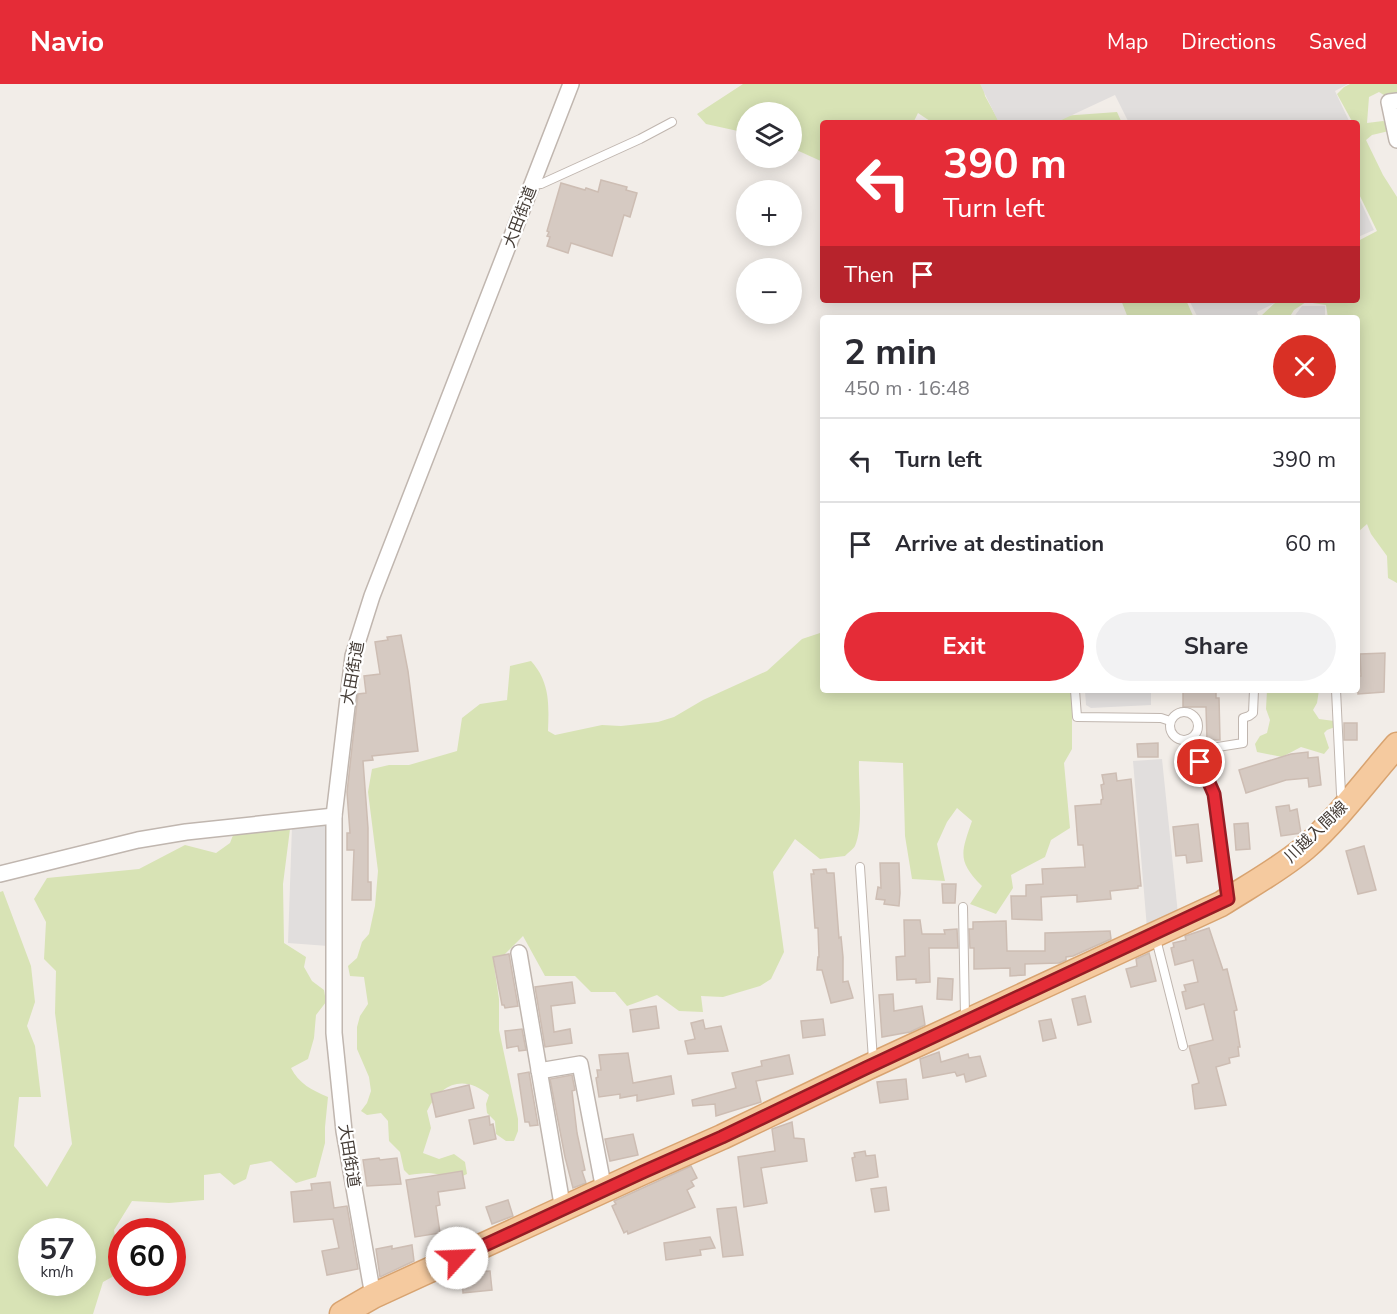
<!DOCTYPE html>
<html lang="en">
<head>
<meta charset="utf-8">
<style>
  body { margin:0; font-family:"Nunito Sans","Noto Sans JP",sans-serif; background:#f2f2f3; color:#2b2b33; height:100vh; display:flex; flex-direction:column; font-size:22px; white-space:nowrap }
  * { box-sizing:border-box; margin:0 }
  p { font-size:20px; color:#7c7c81 }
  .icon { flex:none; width:33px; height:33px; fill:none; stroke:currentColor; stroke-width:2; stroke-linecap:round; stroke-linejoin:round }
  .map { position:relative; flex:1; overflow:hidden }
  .sheet { position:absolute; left:820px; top:231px; width:540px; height:378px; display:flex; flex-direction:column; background:#fff; border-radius:6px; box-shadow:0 3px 15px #0003 }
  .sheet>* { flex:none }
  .banner { position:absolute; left:820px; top:36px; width:540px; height:183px; border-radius:6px; box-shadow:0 3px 15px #0003; background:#e52c37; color:#fff; overflow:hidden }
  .controls { position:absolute; left:736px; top:18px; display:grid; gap:12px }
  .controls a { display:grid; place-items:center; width:66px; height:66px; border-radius:50%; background:#fff; box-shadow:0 3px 15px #0003; font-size:30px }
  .speed { position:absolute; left:18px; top:1134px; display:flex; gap:12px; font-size:30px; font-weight:700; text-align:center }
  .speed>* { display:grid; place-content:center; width:78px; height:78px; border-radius:50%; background:#fff; box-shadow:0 3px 15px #0003; line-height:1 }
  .speed small { font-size:15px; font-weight:400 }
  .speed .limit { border:9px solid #d22; background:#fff; color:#111 }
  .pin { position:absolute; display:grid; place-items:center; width:51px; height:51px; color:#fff; margin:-26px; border:3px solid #fff; border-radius:50%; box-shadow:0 2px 6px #0007 }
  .me { position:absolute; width:66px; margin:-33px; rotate:65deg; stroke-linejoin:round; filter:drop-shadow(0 0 4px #0008) }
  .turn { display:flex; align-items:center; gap:21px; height:126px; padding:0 24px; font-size:27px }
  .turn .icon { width:78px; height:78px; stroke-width:2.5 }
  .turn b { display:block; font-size:42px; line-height:51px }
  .then { display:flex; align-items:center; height:57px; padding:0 24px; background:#0003; gap:12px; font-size:22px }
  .round { display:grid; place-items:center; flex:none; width:63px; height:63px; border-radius:32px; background:#f2f2f3 }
  .head { display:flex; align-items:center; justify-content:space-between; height:102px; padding:0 24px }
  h1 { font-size:36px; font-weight:700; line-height:45px }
  .primary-button { display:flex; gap:12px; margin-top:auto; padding:12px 24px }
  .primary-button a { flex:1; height:69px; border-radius:36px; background:#e52c37; color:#fff; font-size:24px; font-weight:700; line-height:69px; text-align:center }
  .primary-button a+a { background:#f2f2f3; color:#2b2b33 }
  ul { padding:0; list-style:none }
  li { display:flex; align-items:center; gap:18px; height:84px; padding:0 24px; border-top:2px solid #e1e1e2 }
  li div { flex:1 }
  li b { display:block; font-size:22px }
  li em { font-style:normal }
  header { display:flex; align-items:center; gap:36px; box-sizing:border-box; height:84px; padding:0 30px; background:#e52c37; color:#fff }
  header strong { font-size:28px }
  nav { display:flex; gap:33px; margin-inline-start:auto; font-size:21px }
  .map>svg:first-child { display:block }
</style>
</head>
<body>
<header>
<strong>Navio</strong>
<nav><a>Map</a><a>Directions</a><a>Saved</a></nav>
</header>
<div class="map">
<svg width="1397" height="1230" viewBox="0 0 1397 1230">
  <rect width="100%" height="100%" fill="#f2ede8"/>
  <g fill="#d8e3b5" fill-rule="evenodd">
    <polygon points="743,0 983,0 985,12 1000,39 933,39 918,29 913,39 824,39 823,78 792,64 792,28 747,28 747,49 706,40 697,30"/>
    <polygon points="1350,0 1397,0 1397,10 1387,13 1379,8 1369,13 1367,39 1383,37 1388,39 1389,47 1372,51 1366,56 1383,91 1397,113 1397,499 1388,494 1387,472 1371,450 1367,440 1358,448 1358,234 1328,234 1326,221 1306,218 1294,226 1289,234 1262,234 1262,231 1278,216 1358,216 1358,157 1377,147 1358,108 1358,39 1353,39 1337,10 1344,3"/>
    <polygon points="1117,28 1122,39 1047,39 1062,32"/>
    <polygon points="1121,216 1186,216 1194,234 1128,234"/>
    <path d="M823,548L824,606H1072V665L1064,679L1070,744L1051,756L1045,773L1011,791L1013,804L996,830L970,820L982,802C957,777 961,769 972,737L957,724L947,738L937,760L945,797L912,795L905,752L903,679L859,677C858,698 864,742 855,762C853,765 848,769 845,772L820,775L795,755L773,788L784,868L771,895L760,902L723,913L701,912L703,928L679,927L657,911L627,922L615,908H591L575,892H545L523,852L494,881L499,915V946L518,1035V1047L514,1057H506L496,1050L495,1037L487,1029L486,1020L489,1011C464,990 441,999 427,1027L431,1044L423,1069L439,1075L454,1070L465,1078L467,1090C450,1098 446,1090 429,1089C423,1089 416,1090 409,1091L404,1086L400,1068L389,1057L388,1037L381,1029L367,1031L361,1027L367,1019L371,1007L369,993L357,965V943L360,932L368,920L364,893L350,892L348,882L357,874L362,858L369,850L375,822L378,787L368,708L372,685L389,681H409L457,667L462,634L480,620L507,616L510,582L531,577C550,598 549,620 548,647L555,651L602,641L621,642L658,638L674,633L703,616L767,587L802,555Z"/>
    <polygon points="1267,606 1319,606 1317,619 1313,626 1319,635 1334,637 1335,643 1327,646 1324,649 1329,664 1324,670 1301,663 1282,673 1257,668 1255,660 1260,652 1267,649 1270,636 1266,625"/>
    <path d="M283,731L290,745L283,800L284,859L306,873L304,883L312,897L324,906L326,918L316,931L314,954L308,975L291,984C299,1000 312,1006 328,1013L325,1043V1059L316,1093L296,1099L271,1077L250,1081L246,1095L234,1101L220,1089L204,1091V1116L169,1119L132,1117L114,1146L121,1188L103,1198L93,1230H0V808L3,807L31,882L35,918L27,942L35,962L41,1013H19L14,1062L47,1103L72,1060L55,929L56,887L44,875L46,838L34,815L47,794L139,785L185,761L216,769L230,759L235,746ZM32,1148H82V1198H32Z"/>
  </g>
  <g fill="#e1dedd">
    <polygon points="980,0 1348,0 1335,7 1350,39 1129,39 1115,11 1055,39 999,39"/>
    <polygon points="1358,112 1374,146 1358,153"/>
    <polygon points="1189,216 1281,216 1257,228 1259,234 1198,234"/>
    <polygon points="1302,222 1325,222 1325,234 1293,234"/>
    <polygon points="1085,606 1151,606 1151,621 1091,624 1086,621"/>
    <polygon points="1162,675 1178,830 1147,844 1133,677"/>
    <polygon points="329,737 328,862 288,859 292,742"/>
  </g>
  <g fill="#d6cac2" stroke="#cdbdb3" stroke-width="1.5">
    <polygon points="601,96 627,103 626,106 637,109 630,133 624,131 612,172 571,159 568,169 547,162 550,153 547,152 549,148 547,147 561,99 585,106 586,104 598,108"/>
    <polygon points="401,551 408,587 418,667 372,672 373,676 363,677 368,744 368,798 371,798 371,816 352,816 354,766 347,766 347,749 350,749 347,708 358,610 366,609 364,592 380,590 375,558 388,556 387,553"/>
    <polygon points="1385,569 1384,608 1358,610 1358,592 1361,592 1360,570"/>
    <polygon points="1183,606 1216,606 1216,614 1219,614 1220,656 1207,656 1206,623 1183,623"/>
    <rect x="1344" y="639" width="13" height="17"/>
    <polygon points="1158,659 1158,673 1138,673 1137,660"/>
    <polygon points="1308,668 1308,674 1318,673 1321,701 1309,703 1308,694 1286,696 1246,709 1239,686 1291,670"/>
    <polygon points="1116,689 1117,697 1131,695 1141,802 1138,802 1138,804 1110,807 1111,815 1077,818 1077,811 1041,813 1042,836 1012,835 1011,812 1026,812 1026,801 1043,800 1042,785 1085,783 1083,761 1078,761 1075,722 1101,720 1101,716 1103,715 1101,701 1104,700 1102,691"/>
    <polygon points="1289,721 1290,727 1297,725 1301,749 1281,752 1276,723"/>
    <polygon points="1248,739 1250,765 1236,766 1234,740"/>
    <polygon points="1198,740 1202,777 1187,779 1186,771 1176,772 1173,743"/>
    <polygon points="1364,762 1376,806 1358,810 1346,767"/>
    <polygon points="880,779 899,779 900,809 899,822 884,820 885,816 876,815 878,803 881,804"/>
    <polygon points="826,785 827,789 834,789 839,854 841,853 843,873 843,898 848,897 853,914 831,919 822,886 817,886 818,873 819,873 818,844 815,844 811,790 814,790 813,786"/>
    <polygon points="942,800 956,800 955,819 943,819"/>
    <polygon points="904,836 920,836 922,850 945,850 944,846 957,845 958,864 929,864 930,898 916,899 916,895 897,896 896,873 905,872"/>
    <polygon points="1006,837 1007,867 1045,867 1045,849 1110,847 1111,855 1073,872 1066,873 1066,876 1059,879 1025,880 1025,891 1010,892 1010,884 974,885 974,864 970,864 969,845 973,845 973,838"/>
    <polygon points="1209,844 1223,886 1227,885 1237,926 1234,927 1240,963 1238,963 1239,972 1229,974 1230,979 1216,983 1226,1021 1195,1025 1192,1001 1199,999 1189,962 1213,956 1204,920 1186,925 1182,908 1186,907 1184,901 1198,898 1193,876 1175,881 1171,864 1174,863 1173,859 1186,856 1185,852"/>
    <polygon points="1149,869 1156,897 1131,903 1126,885 1137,882 1136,875"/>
    <polygon points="509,870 518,922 505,924 504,921 502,921 493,873"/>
    <polygon points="938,894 953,895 952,916 937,915"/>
    <polygon points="572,898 575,919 551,922 554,948 570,945 572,959 545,963 535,903"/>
    <polygon points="893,910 894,927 922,922 925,941 910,948 882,953 879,911"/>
    <polygon points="1085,912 1091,938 1078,941 1072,915"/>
    <polygon points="656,922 659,944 633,948 630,926"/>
    <polygon points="823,935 825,951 803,954 801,937"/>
    <polygon points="1051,935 1056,954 1043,957 1039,937"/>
    <polygon points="703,936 705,945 721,942 728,967 688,970 685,957 695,955 691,939"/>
    <polygon points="522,945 526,966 519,967 518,962 507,964 505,947"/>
    <polygon points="939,968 941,978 968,970 969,974 980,972 986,992 966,998 964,990 957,992 955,988 923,994 920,975"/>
    <polygon points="628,969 633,999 671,992 674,1010 637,1017 637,1011 620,1014 620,1010 599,1013 596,994 598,993 597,986 601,986 599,971"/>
    <polygon points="789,971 793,990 756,997 761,1018 716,1032 715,1020 693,1022 692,1016 736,1004 732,989 762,982 761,977"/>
    <polygon points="529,988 538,1041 530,1042 529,1038 525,1038 518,990"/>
    <polygon points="572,991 575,1006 572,1007 577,1049 585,1086 582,1087 586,1099 573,1104 565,1073 550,995"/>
    <polygon points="906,995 908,1015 880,1019 877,998"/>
    <polygon points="469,1001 474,1024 436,1033 431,1010"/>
    <polygon points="489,1032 490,1041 493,1040 496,1055 474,1060 469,1036"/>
    <polygon points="792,1038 794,1054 804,1055 807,1077 761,1084 767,1119 744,1123 738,1073 775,1067 772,1045"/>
    <polygon points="633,1050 638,1071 610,1077 605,1055"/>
    <polygon points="865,1067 866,1072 875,1071 878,1093 856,1097 852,1074 855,1073 854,1069"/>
    <polygon points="379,1074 380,1076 397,1074 401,1100 367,1102 363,1076"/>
    <polygon points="691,1082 697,1094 691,1097 694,1102 687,1106 695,1123 628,1150 627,1147 624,1149 612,1122 616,1120 614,1117"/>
    <polygon points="462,1087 465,1104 438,1108 440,1121 436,1122 440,1149 415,1153 406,1096"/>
    <polygon points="330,1098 334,1124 347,1122 358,1185 327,1191 322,1167 339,1164 333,1135 294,1138 291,1108 312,1106 311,1100"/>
    <polygon points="886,1103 889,1126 875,1128 871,1105"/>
    <polygon points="508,1116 513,1132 492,1140 486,1123"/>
    <polygon points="736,1123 743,1171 723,1173 717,1125"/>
    <polygon points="710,1153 715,1164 700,1166 701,1171 666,1176 664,1159"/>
    <polygon points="412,1161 414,1177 380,1193 376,1165 392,1162 392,1165"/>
    <polygon points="490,1187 492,1206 463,1209 462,1189"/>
  </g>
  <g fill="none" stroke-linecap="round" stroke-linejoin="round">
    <defs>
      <g id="lane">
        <polyline points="532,101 541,100 640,55 672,38"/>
        <polyline points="1075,606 1077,633 1161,634 1170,637"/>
        <polyline points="1336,606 1341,710 1344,716"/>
        <circle cx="1184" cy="642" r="14"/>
        <polyline points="1189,655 1199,666 1200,678 1214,710 1228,811"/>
        <polyline points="1199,666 1243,659 1243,634 1249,632 1253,629 1254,606"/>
        <polyline points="860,783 873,976"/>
        <polyline points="963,823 965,933"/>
        <polyline points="1156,855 1183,962"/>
      </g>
      <g id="street">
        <polyline points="1397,17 1389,18 1397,56"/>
        <polyline points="0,790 138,756 186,748 334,732"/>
        <polyline points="519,869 563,1126"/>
        <polyline points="539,987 580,980 604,1106"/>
        <polyline points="373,1212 344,1047 334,949 334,732 353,572 372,512 571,0"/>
      </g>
      <path id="primary" d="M342,1230L373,1212L643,1088L722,1053L866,984L1221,820C1249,802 1279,786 1305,764C1338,735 1368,694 1397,661"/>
    </defs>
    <use href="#lane" stroke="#c0b6af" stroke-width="10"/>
    <use href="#street" stroke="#c0b6af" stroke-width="18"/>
    <use href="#primary" stroke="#d8a370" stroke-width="27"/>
    <use href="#lane" stroke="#fff" stroke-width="8"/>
    <use href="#street" stroke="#fff" stroke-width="15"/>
    <use href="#primary" stroke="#f5ca9f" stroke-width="24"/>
  </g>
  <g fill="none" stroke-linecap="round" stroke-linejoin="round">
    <defs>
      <polyline id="route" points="457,1174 643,1088 722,1053 866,984 1228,815 1214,710 1200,678"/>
    </defs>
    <use href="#route" stroke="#951d24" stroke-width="15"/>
    <use href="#route" stroke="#e52c37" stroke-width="10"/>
  </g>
  <g text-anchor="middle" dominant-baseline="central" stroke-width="4.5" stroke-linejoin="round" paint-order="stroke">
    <g font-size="16" fill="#453d37" stroke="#fff">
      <text transform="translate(520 133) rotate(-69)">大田街道</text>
      <text transform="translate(353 589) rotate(-80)">大田街道</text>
      <text transform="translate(1316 748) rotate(-44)">川越入間線</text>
      <text transform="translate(349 1072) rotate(81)">大田街道</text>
    </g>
  </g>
</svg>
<div class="controls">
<a><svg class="icon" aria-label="layers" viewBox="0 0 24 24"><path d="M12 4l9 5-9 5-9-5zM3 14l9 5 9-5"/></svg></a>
<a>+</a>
<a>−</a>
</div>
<div class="speed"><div>57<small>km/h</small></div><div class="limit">60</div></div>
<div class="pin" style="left:1200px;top:678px;background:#d93025"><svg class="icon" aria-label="arrive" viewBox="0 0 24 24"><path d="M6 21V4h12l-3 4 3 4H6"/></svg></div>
<svg class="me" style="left:457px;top:1174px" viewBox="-20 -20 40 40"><circle r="19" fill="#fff"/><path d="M0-13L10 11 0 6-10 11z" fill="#e52c37"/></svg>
<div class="banner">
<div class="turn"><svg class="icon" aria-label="left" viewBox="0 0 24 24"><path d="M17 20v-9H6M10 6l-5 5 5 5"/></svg><div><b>390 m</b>Turn left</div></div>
<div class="then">Then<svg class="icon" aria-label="arrive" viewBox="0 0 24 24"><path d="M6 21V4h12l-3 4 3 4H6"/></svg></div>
</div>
<section class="sheet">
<div class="head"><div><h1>2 min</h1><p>450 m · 16:48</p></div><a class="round" style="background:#d93025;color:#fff"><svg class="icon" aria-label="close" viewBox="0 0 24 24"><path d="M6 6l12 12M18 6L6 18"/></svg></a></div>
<ul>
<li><svg class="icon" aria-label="left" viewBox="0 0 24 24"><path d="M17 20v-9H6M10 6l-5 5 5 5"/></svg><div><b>Turn left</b></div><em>390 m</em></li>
<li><svg class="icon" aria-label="arrive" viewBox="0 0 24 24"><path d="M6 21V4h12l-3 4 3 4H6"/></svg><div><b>Arrive at destination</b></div><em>60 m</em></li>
</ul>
<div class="primary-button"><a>Exit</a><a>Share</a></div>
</section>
</div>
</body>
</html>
